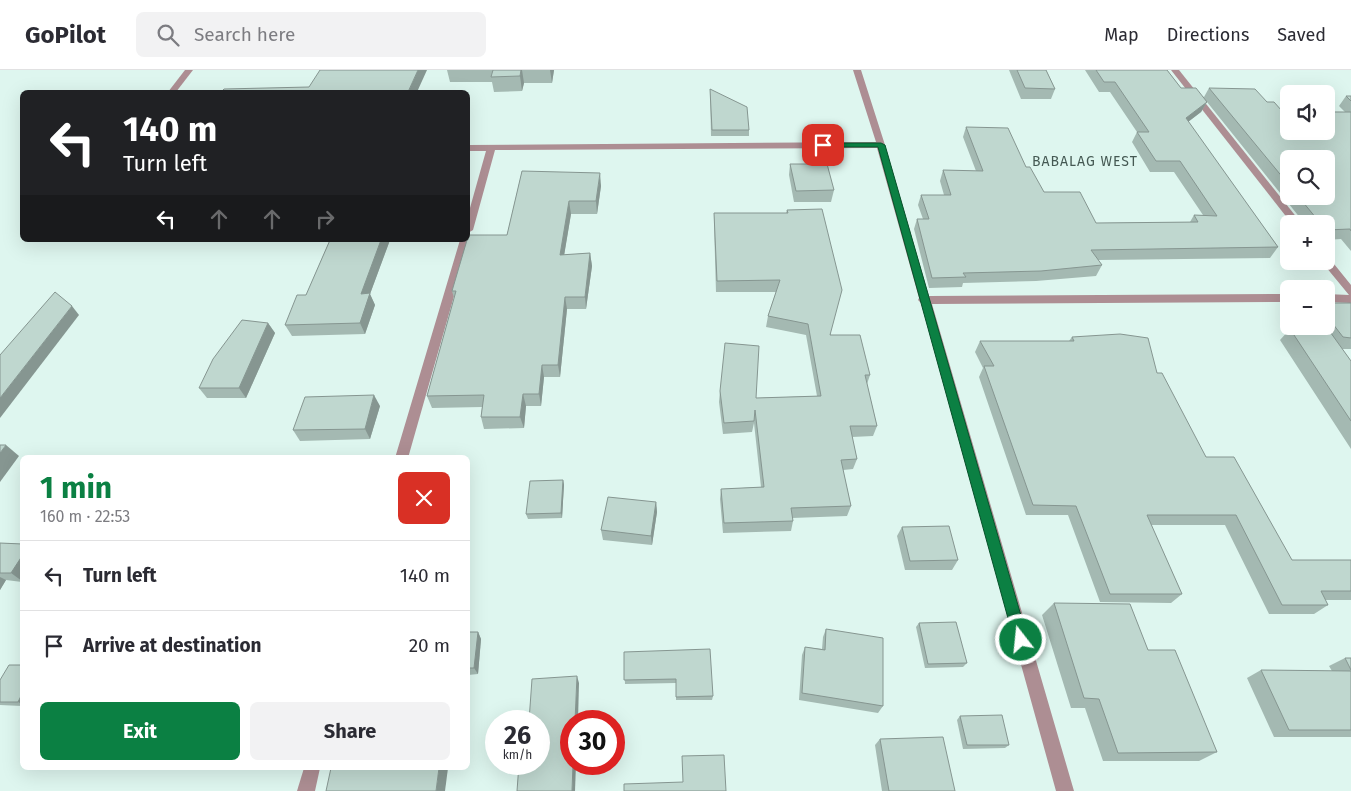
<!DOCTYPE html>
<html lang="en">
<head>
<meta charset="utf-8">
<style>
  body { margin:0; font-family:"Fira Sans",sans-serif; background:#f2f2f3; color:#2b2b33; height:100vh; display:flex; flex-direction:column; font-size:19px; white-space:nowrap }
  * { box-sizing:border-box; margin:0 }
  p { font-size:16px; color:#7c7c81 }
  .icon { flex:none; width:28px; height:28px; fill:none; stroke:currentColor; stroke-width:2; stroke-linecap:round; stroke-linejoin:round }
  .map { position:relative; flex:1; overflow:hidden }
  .drawer { position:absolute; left:20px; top:385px; width:450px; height:315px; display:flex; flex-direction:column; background:#fff; border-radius:8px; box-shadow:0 5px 20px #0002 }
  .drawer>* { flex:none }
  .top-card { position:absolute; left:20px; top:20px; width:450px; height:152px; border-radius:8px; box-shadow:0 5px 20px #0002; background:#202124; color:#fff; overflow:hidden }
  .buttons { position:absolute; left:1280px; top:15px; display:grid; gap:10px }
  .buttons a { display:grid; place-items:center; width:55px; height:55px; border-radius:8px; background:#fff; box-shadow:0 5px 20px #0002; font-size:25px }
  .speed { position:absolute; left:485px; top:640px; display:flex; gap:10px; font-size:25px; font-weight:700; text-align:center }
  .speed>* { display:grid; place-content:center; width:65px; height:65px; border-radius:50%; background:#fff; box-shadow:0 5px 20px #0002; line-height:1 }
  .speed small { font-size:12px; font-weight:400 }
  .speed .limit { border:8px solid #d22; background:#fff; color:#111 }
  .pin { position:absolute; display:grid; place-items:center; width:42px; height:42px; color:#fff; margin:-21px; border-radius:10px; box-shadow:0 2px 8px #0006 }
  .me { position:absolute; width:55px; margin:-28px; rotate:344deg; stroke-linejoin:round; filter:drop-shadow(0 0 4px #0008) }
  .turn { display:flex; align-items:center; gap:18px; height:105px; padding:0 20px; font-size:22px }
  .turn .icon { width:65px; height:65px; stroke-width:2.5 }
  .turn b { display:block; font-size:35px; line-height:42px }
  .lanes { display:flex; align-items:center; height:48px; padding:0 20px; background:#0003; justify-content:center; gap:25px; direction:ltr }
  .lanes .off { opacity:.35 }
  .round { display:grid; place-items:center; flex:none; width:52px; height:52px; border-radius:8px; background:#f2f2f3 }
  .head { display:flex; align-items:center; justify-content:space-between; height:85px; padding:0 20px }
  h1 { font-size:30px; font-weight:700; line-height:38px; color:#0b8043 }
  .button { display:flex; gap:10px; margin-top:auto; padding:10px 20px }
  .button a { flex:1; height:58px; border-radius:8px; background:#0b8043; color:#fff; font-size:20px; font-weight:700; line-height:58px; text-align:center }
  .button a+a { background:#f2f2f3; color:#2b2b33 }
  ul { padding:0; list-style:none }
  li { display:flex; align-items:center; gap:15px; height:70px; padding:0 20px; border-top:1px solid #e1e1e2 }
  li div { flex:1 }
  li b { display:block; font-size:19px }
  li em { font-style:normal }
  header { display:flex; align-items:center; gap:30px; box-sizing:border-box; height:70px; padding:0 25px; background:#fff; border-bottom:1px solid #e1e1e2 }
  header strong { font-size:24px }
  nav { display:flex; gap:28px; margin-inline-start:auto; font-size:18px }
  .search { width:350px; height:45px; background:#f2f2f3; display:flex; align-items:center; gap:12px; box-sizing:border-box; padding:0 18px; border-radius:8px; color:#7c7c81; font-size:19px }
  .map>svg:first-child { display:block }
</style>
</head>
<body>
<header>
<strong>GoPilot</strong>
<div class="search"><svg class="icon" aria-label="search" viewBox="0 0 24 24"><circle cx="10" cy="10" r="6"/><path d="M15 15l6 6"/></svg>Search here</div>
<nav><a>Map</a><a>Directions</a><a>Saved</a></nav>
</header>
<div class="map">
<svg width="1351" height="721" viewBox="0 0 1351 721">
  <rect width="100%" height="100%" fill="#def6ef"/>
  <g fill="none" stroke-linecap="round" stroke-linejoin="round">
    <g fill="#ad8e93" fill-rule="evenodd">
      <polygon points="185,0 193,0 176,22 168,22"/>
      <polygon points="853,0 861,0 885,75 929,226 1289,224 1289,232 932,234 1074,721 1056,721 921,233 918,230 919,228 877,78 495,80 473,160 468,163 468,145 486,81 468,81 468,75 876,72"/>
      <polygon points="1171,0 1179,0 1302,154 1292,154"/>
      <polygon points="468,167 470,170 408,388 395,388 460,170 468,170"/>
      <polygon points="1326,188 1330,189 1351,215 1351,233 1326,232 1326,224 1349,225 1321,191 1326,191"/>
      <polygon points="304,698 320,698 315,721 297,721"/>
    </g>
  </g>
  <g fill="#a4b9b2" fill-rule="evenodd">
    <polygon points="447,0 554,0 552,13 524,13 522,21 494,22 492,12 450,12"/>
    <polygon points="1009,0 1046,0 1055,19 1051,29 1021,29"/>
    <path d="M1085,0H1167L1181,18L1204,27L1209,18L1267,32L1282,41L1345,42L1339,36L1346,26H1351V181L1341,169L1326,170V154H1305L1207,32L1201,42L1188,52L1278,177L1270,188L1098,190L1102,195L1096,206L1036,211L963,213L962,217L929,218L914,159L917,149H923L918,135L921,125H944L940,111L943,100L976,101L963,67L966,57L1026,97L1044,122L1096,153L1190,152L1194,145H1203L1174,102H1150L1132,72L1137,62L1110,22H1099ZM1289,89L1326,126H1289Z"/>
    <polygon points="710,19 749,60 749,66 711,66"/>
    <polygon points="790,94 834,120 831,132 794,132 789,105"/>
    <polygon points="522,101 601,116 597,144 571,144 564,185 590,183 592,196 586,239 567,239 560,307 544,307 541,336 526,336 524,358 484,359 481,347 482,337 432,338 427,326 454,228 452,221 507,165"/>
    <polygon points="787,140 831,265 870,305 867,314 877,356 873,366 852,367 857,389 853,399 843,400 851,436 847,446 792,448 793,451 791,461 723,463 720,429 721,419 761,417 754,353 752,362 723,364 719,332 720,321 756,328 817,326 806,265 766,257 768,246 776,222 716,222 714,154 714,143 786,143"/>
    <polygon points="330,170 390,170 370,224 375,235 365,264 292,266 285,255 306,225"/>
    <polygon points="1326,233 1351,233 1351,279 1342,279 1351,291 1351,379 1280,270 1290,259 1318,259 1315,256 1326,256"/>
    <polygon points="268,253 275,263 246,328 207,328 199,318"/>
    <polygon points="1072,267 1157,303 1206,387 1292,490 1351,490 1351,530 1325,530 1328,535 1314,544 1269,544 1225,455 1151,455 1182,524 1171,533 1100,532 1068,445 1026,445 979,307 983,298 975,282 980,271 1069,271"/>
    <polygon points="380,336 370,369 300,371 293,360"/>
    <polygon points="563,410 564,415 562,448 528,449 526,444"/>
    <polygon points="656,432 657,442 652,475 603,470 601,460"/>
    <polygon points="902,457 958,490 952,500 905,500 897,466"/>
    <polygon points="0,473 22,474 22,512 6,510 0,520"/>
    <polygon points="1054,533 1148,580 1217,682 1199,691 1103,691 1085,638 1071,638 1042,545"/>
    <polygon points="919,553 967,593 963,597 925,598 916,557"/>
    <polygon points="826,559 883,636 878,643 799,630 802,585 805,577 822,579 823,567"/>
    <polygon points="468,562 478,562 481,569 478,604 468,605"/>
    <polygon points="624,582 713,626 712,630 676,630 676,613 625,614"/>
    <polygon points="1345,588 1351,588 1351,667 1274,667 1247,608 1261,600 1332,601 1329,596"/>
    <polygon points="22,595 22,636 0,635 0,610"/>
    <polygon points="960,646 1009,675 1005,678 963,679 957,650"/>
    <polygon points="880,669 955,721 882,721 875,675"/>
    <polygon points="81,698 120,698 84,699"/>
  </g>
  <g fill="#869691">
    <polygon points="418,0 427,0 417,22 408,22"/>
    <polygon points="521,0 522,0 524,13 522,21 520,6"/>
    <polygon points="550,0 554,0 552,13"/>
    <polygon points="1207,32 1201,42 1180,58 1186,48"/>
    <polygon points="600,103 601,116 597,144 596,131"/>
    <polygon points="569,131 571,144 562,198 560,185"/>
    <polygon points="381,170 390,170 370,224 375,235 365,264 360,253 361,224"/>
    <polygon points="590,183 592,196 586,239 585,227"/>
    <polygon points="565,227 567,239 560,307 558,295"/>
    <polygon points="72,236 79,245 0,348 0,328"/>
    <polygon points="268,253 275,263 246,328 239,318"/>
    <polygon points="542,295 544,307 541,336 539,324"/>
    <polygon points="523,324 526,336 524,358 520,347"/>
    <polygon points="374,325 380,336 370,369 365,359"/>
    <polygon points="6,375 19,386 0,412 0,383"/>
    <polygon points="563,410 564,415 562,448 561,443"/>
    <polygon points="656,432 657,442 652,475 651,466"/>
    <polygon points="22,486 22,511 11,503"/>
    <polygon points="0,507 6,510 0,520"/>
    <polygon points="478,562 481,569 478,604 474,598"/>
    <polygon points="577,606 579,613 578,651 575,651"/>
    <polygon points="22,624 22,634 18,632"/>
    <polygon points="573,694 576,694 575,721 572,721"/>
    <polygon points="439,698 448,698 445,721 436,721"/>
  </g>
  <g fill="#bfd7cf" stroke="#869691">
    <polygon points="320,0 418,0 408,22 221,22 224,19 309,17"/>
    <polygon points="493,0 521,0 520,6 491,7"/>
    <polygon points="1017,0 1046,0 1055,19 1025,18"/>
    <polygon points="1096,0 1167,0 1181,18 1196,18 1207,32 1186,48 1278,177 1091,180 1102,195 1041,201 963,203 966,207 932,208 917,149 929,149 921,125 951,125 943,100 983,101 966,57 1008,58 1026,97 1030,97 1044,122 1080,122 1096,153 1198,152 1194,145 1217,146 1180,91 1156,91 1137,62 1149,62 1115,12 1104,12"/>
    <polygon points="1209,18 1255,19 1267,32 1274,32 1282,41 1289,41 1289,61 1326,61 1326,42 1351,42 1351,161 1350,159 1326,160 1326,154 1321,154 1298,126 1326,126 1326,89 1289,89 1289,115"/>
    <polygon points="710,19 747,37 749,60 712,60"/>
    <polygon points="1346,26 1351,26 1351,31"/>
    <polygon points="790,94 827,94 834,120 796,121"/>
    <polygon points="522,101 600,103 596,131 569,131 560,185 590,183 585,227 565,227 558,295 542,295 539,324 523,324 520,347 481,347 484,325 427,326 456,221 452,221 467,170 468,170 468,165 507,165"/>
    <polygon points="822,139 842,220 830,265 860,265 870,305 865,305 877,356 850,356 857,389 841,390 851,436 791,438 793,451 724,453 721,419 764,417 755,340 754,351 724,353 720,321 725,273 759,276 756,328 821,326 808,254 768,246 780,210 717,211 714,143 788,143 787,140"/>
    <polygon points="330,170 381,170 361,224 370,223 360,253 285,255 297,225 306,225"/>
    <polygon points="55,222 72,236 0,328 0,285"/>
    <polygon points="1326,233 1351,233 1351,268 1343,267 1326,245"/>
    <polygon points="242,250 268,253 239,318 199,318 213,289"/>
    <polygon points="1290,259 1328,259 1351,291 1351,351"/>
    <polygon points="1120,264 1148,268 1157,303 1162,303 1206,387 1234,387 1292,490 1351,490 1351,521 1321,521 1328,535 1282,535 1236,445 1147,445 1182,524 1110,524 1076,436 1033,435 984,296 994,296 980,271 1074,271 1072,267"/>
    <polygon points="374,325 365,359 293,360 305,327"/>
    <polygon points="0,375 6,375 0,383"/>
    <polygon points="563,410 561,443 526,444 530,411"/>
    <polygon points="608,427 656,432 651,466 601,460"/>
    <polygon points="949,456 958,490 910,491 902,457"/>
    <polygon points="0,473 22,474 22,486 11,503 0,503"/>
    <polygon points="1054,533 1130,534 1148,580 1175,580 1217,682 1118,683 1099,629 1084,628"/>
    <polygon points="956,552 967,593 928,594 919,553"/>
    <polygon points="826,559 883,568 883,636 802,623 805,577 825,580"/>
    <polygon points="468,562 478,562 474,598 468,598"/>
    <polygon points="710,579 713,626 676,627 676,609 624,610 624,582"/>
    <polygon points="1345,588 1351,588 1351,600"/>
    <polygon points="9,595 22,595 22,624 18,632 0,632 0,610"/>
    <polygon points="1261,600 1351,601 1351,660 1289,660"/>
    <polygon points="577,606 575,651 571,651 571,694 573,694 572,721 517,721 519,694 539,694 539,651 529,651 532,609"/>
    <polygon points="1002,645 1009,675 967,675 960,646"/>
    <polygon points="943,667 955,721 889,721 880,669"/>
    <polygon points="724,685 726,721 624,721 624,714 683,712 682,686"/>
    <polygon points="331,698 439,698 436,721 326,721"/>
  </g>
  <polygon fill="#0b8043" stroke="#07532c" points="823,73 881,73 885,75 1028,570 1026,575 1021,577 1017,575 1014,570 878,77 820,77 820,74"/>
  <g text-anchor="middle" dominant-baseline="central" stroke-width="4" stroke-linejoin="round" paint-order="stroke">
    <g font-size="14" letter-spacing="1" fill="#455953" stroke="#def6ef">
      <text x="1085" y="91">BABALAG WEST</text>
    </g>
  </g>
</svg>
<div class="buttons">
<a><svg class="icon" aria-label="sound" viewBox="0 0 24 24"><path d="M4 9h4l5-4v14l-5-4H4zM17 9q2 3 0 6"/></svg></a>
<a><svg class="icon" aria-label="search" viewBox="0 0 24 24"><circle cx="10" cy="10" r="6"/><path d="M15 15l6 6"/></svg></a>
<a>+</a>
<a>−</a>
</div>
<div class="speed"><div>26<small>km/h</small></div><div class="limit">30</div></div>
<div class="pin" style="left:823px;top:75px;background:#d93025"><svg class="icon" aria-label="arrive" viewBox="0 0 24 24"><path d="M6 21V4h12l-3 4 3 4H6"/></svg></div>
<svg class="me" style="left:1021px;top:570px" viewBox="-20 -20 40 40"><circle r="17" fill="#0b8043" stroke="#fff" stroke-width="3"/><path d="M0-11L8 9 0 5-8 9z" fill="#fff"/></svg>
<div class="top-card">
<div class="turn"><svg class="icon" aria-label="left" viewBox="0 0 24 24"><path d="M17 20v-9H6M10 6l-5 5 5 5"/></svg><div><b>140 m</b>Turn left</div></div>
<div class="lanes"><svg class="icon" aria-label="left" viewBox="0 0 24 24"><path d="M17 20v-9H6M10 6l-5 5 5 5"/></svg><svg class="icon off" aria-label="ahead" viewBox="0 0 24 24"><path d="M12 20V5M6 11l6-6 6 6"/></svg><svg class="icon off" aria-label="ahead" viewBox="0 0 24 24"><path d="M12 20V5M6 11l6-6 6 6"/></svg><svg class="icon off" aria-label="right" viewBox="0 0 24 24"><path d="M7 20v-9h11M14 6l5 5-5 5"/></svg></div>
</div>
<section class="drawer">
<div class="head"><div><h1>1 min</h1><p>160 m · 22:53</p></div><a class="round" style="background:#d93025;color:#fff"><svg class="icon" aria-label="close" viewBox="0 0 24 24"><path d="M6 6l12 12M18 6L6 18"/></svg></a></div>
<ul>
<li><svg class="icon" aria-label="left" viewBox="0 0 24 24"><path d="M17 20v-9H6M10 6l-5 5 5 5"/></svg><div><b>Turn left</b></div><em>140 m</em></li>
<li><svg class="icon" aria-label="arrive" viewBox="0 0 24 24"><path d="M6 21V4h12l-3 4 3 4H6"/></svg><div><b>Arrive at destination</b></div><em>20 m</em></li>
</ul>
<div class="button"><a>Exit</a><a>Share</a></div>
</section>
</div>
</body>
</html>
